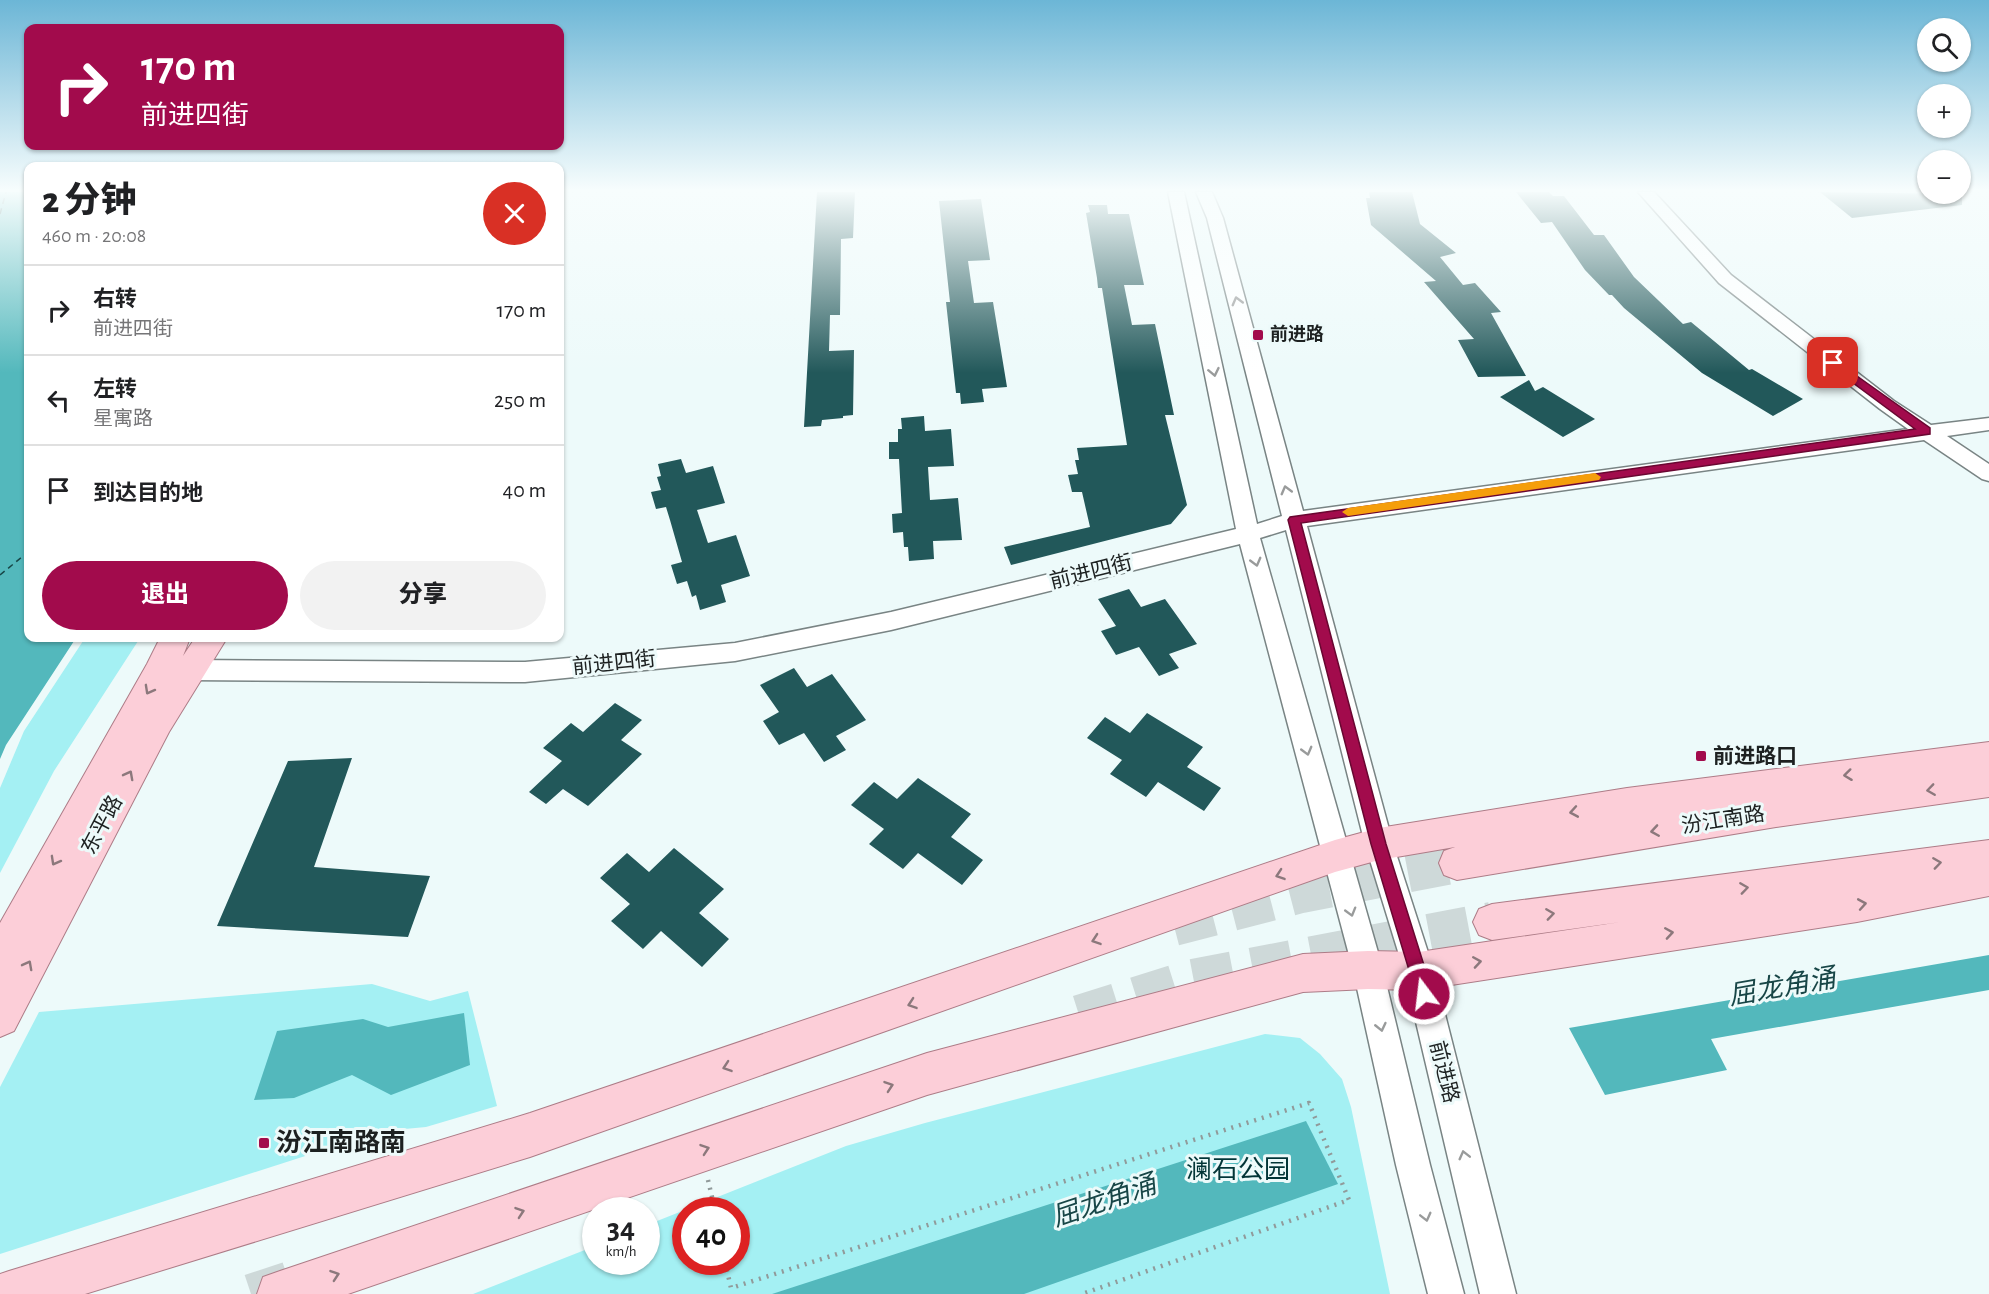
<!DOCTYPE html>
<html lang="zh">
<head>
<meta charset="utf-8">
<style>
  body { margin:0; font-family:"Alegreya Sans","Noto Sans SC",sans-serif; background:#f2f2f2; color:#202124; height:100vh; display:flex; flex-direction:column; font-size:22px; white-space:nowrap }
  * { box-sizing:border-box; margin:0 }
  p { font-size:20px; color:#757577 }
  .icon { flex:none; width:33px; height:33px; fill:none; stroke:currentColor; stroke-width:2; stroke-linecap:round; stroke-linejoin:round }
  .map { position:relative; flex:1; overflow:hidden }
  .panel { position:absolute; left:24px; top:162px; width:540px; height:480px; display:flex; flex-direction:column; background:#fff; border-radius:12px; box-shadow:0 2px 4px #0004 }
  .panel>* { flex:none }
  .top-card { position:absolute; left:24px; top:24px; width:540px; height:126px; border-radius:12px; box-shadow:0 2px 4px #0004; background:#a20b4c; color:#fff; overflow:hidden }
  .fabs { position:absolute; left:1917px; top:18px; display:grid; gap:12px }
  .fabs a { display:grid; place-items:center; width:54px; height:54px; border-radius:50%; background:#fff; box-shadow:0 2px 4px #0004; font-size:30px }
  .speed { position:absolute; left:582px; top:1197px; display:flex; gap:12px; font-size:30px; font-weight:700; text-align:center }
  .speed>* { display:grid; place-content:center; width:78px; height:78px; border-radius:50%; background:#fff; box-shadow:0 2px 4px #0004; line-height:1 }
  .speed small { font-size:15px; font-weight:400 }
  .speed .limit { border:9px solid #d22; background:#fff; color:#111 }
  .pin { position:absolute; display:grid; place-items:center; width:51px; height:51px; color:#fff; margin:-26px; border-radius:12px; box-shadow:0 3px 9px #0006 }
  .me { position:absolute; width:66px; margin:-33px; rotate:345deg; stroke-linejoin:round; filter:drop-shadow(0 0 4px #0008) }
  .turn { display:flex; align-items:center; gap:21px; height:126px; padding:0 18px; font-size:27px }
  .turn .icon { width:78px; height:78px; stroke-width:2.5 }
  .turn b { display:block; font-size:42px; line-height:51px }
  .round { display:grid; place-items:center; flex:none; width:63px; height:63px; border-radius:32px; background:#f2f2f2 }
  .headline { display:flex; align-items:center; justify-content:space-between; height:102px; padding:0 18px }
  h1 { font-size:36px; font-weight:800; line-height:45px }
  .action { display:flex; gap:12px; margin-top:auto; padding:12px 18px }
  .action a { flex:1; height:69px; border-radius:36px; background:#a20b4c; color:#fff; font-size:24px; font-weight:800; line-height:69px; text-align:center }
  .action a+a { background:#f2f2f2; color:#202124 }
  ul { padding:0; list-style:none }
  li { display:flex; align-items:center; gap:18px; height:90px; padding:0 18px; border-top:2px solid #e0e0e0 }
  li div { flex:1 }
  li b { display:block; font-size:22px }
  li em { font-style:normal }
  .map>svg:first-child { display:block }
</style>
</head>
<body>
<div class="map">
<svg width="1989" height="1294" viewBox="0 0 1989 1294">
  <rect width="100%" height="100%" fill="#edfafa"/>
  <g fill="#a4f0f3" fill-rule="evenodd">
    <polygon points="85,638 140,638 54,771 0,873 0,788 24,731"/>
    <polygon points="372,984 430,1001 468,991 497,1106 426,1127 383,1131 0,1254 0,1087 39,1012"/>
    <path d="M1265,1034L1300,1038L1320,1054L1342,1079L1351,1107L1390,1294H473L595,1246L596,1262H646L647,1225L846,1146L925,1123ZM686,1210H736V1262H686Z"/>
  </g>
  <g fill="#53b8bc">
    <polygon points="0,192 28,192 28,638 76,638 6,745 0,759"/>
    <polygon points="1989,955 1989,990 1711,1039 1727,1070 1605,1095 1569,1028"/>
    <polygon points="464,1013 470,1065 391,1095 352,1075 294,1098 254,1100 277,1031 363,1019 388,1027"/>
    <polygon points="1306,1121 1338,1184 1024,1294 772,1294"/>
  </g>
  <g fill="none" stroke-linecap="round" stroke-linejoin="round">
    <g stroke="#184647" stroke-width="1.5" stroke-dasharray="6 4.5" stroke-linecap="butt">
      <polyline points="0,214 6,192"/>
      <polyline points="0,575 28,552"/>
    </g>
  </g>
  <g fill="#22585a">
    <polygon points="817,192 855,192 853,238 841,239 840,315 830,315 829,351 854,350 853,415 843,416 843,418 822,420 821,426 804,427"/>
    <polygon points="1369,192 1412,192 1420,224 1456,253 1440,257 1463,285 1475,283 1501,312 1491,313 1526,376 1478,377 1458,340 1474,339 1424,282 1436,281 1371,225 1366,198 1370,198"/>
    <polygon points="1516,192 1549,192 1553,196 1564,196 1594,235 1604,235 1634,277 1683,324 1691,322 1749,370 1752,369 1803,399 1773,416 1702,373 1624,308 1612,295 1609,295 1585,270 1552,222 1541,223"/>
    <polygon points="1820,192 1962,194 1962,205 1852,218"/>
    <polygon points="981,199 990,260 968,261 974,303 993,302 1007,387 982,389 984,402 961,404 960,393 956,393 946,302 950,302 939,201"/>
    <polygon points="1088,205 1107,205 1108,214 1129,214 1144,285 1124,285 1132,325 1155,324 1174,415 1165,415 1187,505 1171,524 1011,565 1004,547 1090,527 1082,492 1072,492 1068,475 1078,474 1075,460 1079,460 1077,448 1127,445 1102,288 1098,288 1097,278 1086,213 1090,212"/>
    <polygon points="1529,380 1535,391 1543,387 1595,419 1563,437 1500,397"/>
    <polygon points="924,416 925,431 951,429 954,466 928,467 930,500 958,498 962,540 933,541 934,559 909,561 908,547 904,547 903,532 893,533 892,514 902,513 899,459 889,459 889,442 898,442 898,429 902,429 901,418"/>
    <polygon points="681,459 686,473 713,466 725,503 697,510 708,543 736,535 750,576 721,585 726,602 700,610 696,595 692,597 687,581 677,584 671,565 682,562 670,520 666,507 656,509 651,492 661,490 657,477 661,476 658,464"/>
    <polygon points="1129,589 1141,607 1165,599 1197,644 1169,654 1179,668 1159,676 1139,647 1116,655 1101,631 1116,626 1098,599"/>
    <polygon points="794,668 807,687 832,674 866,720 836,736 846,750 824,762 804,733 779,745 763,721 779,712 760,685"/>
    <polygon points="615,703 642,720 621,740 642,754 588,806 563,789 546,804 529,792 562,761 543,748 571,723 583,732"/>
    <polygon points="1147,713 1203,747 1187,767 1221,788 1204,811 1158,782 1146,797 1110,774 1122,760 1087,738 1105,717 1130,733"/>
    <polygon points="352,758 314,867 430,876 408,937 217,926 288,761"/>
    <polygon points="918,778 971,814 951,837 983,860 962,885 918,853 903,869 869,844 884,829 851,805 874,782 897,799"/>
    <polygon points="674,848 724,889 699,913 729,939 702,967 661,931 643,949 611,921 630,904 600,878 627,853 649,872"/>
  </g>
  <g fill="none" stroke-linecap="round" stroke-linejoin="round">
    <g stroke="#ced9d9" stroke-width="40" stroke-dasharray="40 20" stroke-linecap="butt">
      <polyline points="1174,926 1301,893 1457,863"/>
      <polyline points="1079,1015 1193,979 1492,922"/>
      <polyline points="251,1294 299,1278"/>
    </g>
    <defs>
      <polygon id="minor" points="1168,192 1184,192 1257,524 1282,516 1207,218 1196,192 1212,192 1223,218 1303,511 1908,429 1880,409 1719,283 1638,192 1654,192 1731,275 1894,401 1931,425 1989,418 1989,430 1947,436 1989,464 1989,481 1982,479 1924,440 1307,526 1393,844 1434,971 1516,1294 1480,1294 1404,971 1365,844 1286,530 1260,538 1383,970 1430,1165 1464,1294 1428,1294 1396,1165 1353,970 1240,544 891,630 735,661 525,682 189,680 180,677 177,670 180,663 189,660 525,662 735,643 891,612 1236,529"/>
      <g id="major">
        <polygon points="160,638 190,638 183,656 195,638 227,638 169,732 14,1031 0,1037 0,923 147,664"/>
        <polygon points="1989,742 1989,797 1776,827 1457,880 1444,875 1439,863 1444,851 1455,847 1379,860 1335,872 530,1157 85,1294 0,1294 0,1274 9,1271 530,1113 1335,840 1379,828 1627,788"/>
        <polygon points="1989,840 1989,896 1857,922 1419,990 1368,989 1303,992 927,1095 348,1294 257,1294 263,1277 280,1271 927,1053 1303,954 1368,951 1419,952 1621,922 1492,940 1479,935 1473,922 1479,909 1492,904"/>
      </g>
    </defs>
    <use href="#minor" stroke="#798484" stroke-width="3"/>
    <use href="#major" stroke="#ad7c87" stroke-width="2"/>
    <g stroke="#919a9a" stroke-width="4.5" stroke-dasharray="2 6" stroke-linecap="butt">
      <polyline points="708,1180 715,1210"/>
      <polyline points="725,1262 731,1288 1309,1103 1349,1200 1082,1294"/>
    </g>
    <use href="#minor" fill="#fff" fill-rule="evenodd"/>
    <use href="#major" fill="#fcced8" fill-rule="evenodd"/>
  </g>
  <defs><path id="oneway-chevron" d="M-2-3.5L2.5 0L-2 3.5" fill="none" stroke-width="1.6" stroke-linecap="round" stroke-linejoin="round" transform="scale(1.5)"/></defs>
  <g stroke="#999b9b">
    <use href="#oneway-chevron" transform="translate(1237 301) rotate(-105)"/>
    <use href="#oneway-chevron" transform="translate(1214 372) rotate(78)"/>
    <use href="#oneway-chevron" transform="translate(1286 490) rotate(-105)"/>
    <use href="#oneway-chevron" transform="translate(1256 562) rotate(75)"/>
    <use href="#oneway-chevron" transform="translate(1307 751) rotate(75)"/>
    <use href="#oneway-chevron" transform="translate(1351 912) rotate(74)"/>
    <use href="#oneway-chevron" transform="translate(1381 1027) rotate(77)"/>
    <use href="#oneway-chevron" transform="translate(1464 1155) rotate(-104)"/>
    <use href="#oneway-chevron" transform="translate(1426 1217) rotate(76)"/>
  </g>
  <g stroke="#8c787c">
    <use href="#oneway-chevron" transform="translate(149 690) rotate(119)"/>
    <use href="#oneway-chevron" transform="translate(129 775) rotate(-62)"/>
    <use href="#oneway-chevron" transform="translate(1848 775) rotate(173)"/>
    <use href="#oneway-chevron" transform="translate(1931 790) rotate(172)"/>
    <use href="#oneway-chevron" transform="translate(1574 812) rotate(170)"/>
    <use href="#oneway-chevron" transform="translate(1655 831) rotate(171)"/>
    <use href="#oneway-chevron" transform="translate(55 861) rotate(119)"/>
    <use href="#oneway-chevron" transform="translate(1937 863) rotate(-8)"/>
    <use href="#oneway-chevron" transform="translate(1280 875) rotate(161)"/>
    <use href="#oneway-chevron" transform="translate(1744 888) rotate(-8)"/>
    <use href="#oneway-chevron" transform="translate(1862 904) rotate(-10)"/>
    <use href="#oneway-chevron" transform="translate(1550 914) rotate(-8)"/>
    <use href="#oneway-chevron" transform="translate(1669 933) rotate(-9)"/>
    <use href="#oneway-chevron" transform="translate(1096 940) rotate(161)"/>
    <use href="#oneway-chevron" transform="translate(1477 962) rotate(-9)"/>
    <use href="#oneway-chevron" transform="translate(28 965) rotate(-62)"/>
    <use href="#oneway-chevron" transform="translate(912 1004) rotate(161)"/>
    <use href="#oneway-chevron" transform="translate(727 1067) rotate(161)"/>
    <use href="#oneway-chevron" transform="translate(889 1086) rotate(-19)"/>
    <use href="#oneway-chevron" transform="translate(705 1149) rotate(-19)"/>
    <use href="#oneway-chevron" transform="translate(520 1212) rotate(-19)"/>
    <use href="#oneway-chevron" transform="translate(335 1275) rotate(-19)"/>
  </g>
  <linearGradient id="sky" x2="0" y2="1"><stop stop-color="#6cb6d6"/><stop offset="0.51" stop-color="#f7fdfd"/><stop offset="1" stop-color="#f7fdfd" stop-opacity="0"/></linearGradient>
  <rect width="1989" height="373" fill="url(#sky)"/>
  <polygon fill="#a20b4c" stroke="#690731" stroke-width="1.5" points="1833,359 1930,428 1930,434 1301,523 1386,844 1433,994 1430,1000 1424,1003 1418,1000 1371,844 1288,520 1290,517 1915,429 1829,365 1829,360"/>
  <polygon fill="#f59e0b" points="1595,473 1601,477 1599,480 1348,516 1342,512 1348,508"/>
  <g fill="#a20b4c" stroke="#edfafa" stroke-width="2">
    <rect x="1252" y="329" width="12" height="12" rx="3"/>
    <rect x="1695" y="750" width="12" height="12" rx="3"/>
    <rect x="258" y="1137" width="12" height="12" rx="3"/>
  </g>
  <g text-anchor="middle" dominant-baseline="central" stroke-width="6" stroke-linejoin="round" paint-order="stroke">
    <g font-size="18" font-weight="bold" fill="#1d2121" stroke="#edfafa" text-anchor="start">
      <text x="1270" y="335">前进路</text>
    </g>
    <g font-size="21" fill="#1d2121" stroke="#edfafa">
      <text transform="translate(1091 572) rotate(-14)">前进四街</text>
      <text transform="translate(614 663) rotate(-6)">前进四街</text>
      <text transform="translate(1723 820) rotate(-9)">汾江南路</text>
      <text transform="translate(102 825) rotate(-62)">东平路</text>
      <text transform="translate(1444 1072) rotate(76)">前进路</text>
    </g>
    <g font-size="21" font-weight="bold" fill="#1d2121" stroke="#edfafa" text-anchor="start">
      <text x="1713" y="756">前进路口</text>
    </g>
    <g font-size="26" font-weight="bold" fill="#1d2121" stroke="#edfafa" text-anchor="start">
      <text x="276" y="1143">汾江南路南</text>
    </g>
    <g font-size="26" fill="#023537" stroke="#edfafa">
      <text x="1238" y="1170">澜石公园</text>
    </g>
    <g font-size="27" font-style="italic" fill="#184647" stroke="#edfafa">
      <text transform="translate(1782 987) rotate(-10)">屈龙角涌</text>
      <text transform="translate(1104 1201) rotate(-19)">屈龙角涌</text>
    </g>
  </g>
</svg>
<div class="fabs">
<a><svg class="icon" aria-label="search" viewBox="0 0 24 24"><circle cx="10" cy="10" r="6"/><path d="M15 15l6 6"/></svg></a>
<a>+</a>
<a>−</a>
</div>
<div class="speed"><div>34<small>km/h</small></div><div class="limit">40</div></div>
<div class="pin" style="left:1833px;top:363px;background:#d93025"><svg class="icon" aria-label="arrive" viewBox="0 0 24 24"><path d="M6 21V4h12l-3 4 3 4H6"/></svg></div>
<svg class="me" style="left:1424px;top:994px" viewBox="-20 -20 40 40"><circle r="17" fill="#a20b4c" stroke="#fff" stroke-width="3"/><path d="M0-11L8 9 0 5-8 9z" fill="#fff"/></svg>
<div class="top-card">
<div class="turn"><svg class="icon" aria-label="right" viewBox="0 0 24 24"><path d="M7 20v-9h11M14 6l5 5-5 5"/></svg><div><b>170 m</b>前进四街</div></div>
</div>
<section class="panel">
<div class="headline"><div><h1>2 分钟</h1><p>460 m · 20:08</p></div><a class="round" style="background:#d93025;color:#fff"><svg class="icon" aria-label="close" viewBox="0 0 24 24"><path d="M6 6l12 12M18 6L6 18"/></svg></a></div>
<ul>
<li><svg class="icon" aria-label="right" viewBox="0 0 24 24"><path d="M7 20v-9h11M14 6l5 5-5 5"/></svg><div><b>右转</b><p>前进四街</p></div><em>170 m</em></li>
<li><svg class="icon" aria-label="left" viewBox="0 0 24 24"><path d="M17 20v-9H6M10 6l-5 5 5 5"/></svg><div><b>左转</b><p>星寓路</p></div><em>250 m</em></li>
<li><svg class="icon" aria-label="arrive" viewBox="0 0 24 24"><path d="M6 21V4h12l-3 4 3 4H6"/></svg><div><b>到达目的地</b></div><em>40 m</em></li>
</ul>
<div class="action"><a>退出</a><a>分享</a></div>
</section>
</div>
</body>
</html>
